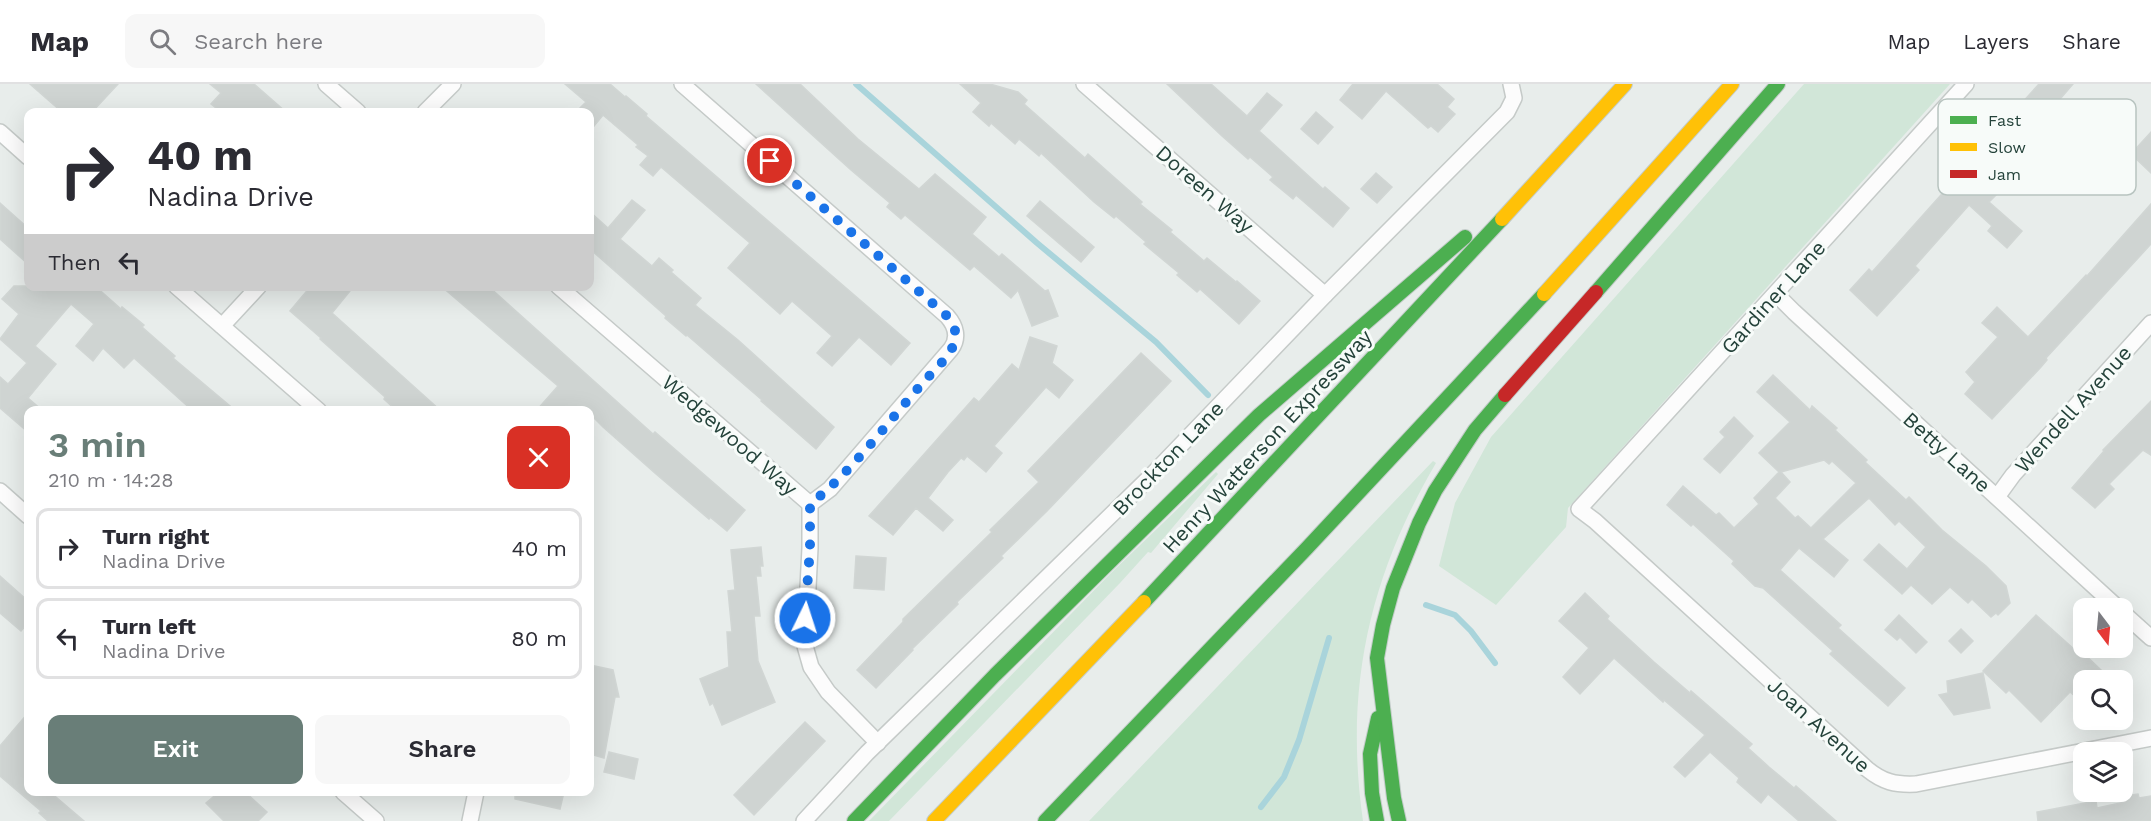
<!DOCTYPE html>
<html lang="en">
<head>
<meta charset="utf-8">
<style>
  body { margin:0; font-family:"Work Sans",sans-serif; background:#f7f7f7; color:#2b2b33; height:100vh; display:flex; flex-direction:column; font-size:22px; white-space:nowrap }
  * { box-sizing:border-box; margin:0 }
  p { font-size:20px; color:#7c7c81 }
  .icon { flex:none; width:33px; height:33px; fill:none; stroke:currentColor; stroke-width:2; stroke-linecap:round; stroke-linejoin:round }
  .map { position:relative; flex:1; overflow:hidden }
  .sheet { position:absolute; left:24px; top:322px; width:570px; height:390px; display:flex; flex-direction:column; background:#fff; border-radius:12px; box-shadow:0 6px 24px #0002 }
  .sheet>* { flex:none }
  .hud { position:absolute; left:24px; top:24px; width:570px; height:183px; border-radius:12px; box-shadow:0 6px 24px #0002; background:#fff; color:#2b2b33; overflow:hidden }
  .needle { width:39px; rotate:164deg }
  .controls { position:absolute; left:2073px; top:514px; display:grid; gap:12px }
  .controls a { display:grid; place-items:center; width:60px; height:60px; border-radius:12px; background:#fff; box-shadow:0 6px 24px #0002; font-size:30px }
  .pin { position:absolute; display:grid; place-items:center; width:51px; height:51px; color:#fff; margin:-26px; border:3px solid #fff; border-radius:50%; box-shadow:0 2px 6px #0007 }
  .me { position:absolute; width:66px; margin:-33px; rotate:4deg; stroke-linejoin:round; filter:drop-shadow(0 0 4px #0008) }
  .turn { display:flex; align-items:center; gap:21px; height:126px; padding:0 24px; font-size:27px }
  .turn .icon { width:78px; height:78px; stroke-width:2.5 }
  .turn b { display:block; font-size:42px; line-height:51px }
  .then { display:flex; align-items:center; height:57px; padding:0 24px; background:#0003; gap:12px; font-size:22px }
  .round { display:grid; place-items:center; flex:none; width:63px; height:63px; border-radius:12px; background:#f7f7f7 }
  .headline { display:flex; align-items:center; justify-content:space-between; height:102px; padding:0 24px }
  h1 { font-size:36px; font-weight:600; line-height:45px; color:#697e78 }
  .button { display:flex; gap:12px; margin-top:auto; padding:12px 24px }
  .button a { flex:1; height:69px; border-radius:12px; background:#697e78; color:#fff; font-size:24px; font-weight:600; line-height:69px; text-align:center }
  .button a+a { background:#f7f7f7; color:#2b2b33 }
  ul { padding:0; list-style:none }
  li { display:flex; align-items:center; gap:18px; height:81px; margin:0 12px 9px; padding:0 12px; border:3px solid #e1e1e2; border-radius:12px }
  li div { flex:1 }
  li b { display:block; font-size:22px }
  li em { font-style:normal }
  header { display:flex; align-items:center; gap:36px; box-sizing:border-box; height:84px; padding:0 30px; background:#fff; border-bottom:2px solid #e1e1e2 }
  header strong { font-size:28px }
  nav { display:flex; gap:33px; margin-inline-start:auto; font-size:21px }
  .search { width:420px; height:54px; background:#f7f7f7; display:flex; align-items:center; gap:15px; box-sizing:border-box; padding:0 21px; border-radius:12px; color:#7c7c81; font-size:22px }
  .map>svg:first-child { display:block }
</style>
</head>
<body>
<header>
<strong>Map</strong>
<div class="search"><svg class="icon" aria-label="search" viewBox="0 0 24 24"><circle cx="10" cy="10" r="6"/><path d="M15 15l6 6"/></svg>Search here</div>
<nav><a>Map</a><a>Layers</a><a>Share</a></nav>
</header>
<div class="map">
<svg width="2151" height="737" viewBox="0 0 2151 737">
  <rect width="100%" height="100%" fill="#e8edeb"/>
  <g fill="#d1e6d8">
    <polygon points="1804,0 1950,0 1568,424 1566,443 1496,521 1439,482 1455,419 1491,353"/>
    <path d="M1433,377L1436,379C1369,493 1344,605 1363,737H1089Z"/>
    <polygon points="1216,388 1218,390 1151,469 1148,468 1120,499 889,737 869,737 1110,490"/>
  </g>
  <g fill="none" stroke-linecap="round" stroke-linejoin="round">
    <g stroke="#a9d4db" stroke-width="6">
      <polyline points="856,0 1037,159 1156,258 1208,311"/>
      <polyline points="1426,521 1455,531 1471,547 1495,579"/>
      <polyline points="1261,723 1284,693 1299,656 1329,554"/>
    </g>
  </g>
  <g fill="#cfd4d2" stroke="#d1d6d4" stroke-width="1.5" fill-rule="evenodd">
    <polygon points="30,0 118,0 92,28 62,28"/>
    <polygon points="210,0 254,0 286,28 221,28 211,20 221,9"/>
    <polygon points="565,0 610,0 625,13 626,12 647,30 646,32 910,259 891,281 859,253 832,282 817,269 832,252 792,217 780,230 728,184 750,159 661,83 653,92 640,81 648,72 636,63 638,61 603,31 590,47 590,28 576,28 586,18"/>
    <polygon points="756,0 800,0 858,55 919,105 935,90 986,133 972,150 999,173 1002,170 1045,207 1048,206 1058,232 1032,242 1018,206 1011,214 974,182 970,186 905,131 901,135 887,123 890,119 851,86"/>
    <polygon points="960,0 990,0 1018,8 1027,16 1024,20 1085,74 1088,70 1107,87 1142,118 1140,120 1172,146 1170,148 1204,177 1207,174 1236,198 1237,197 1260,217 1239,240 1200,205 1197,208 1177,191 1179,189 1144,160 1146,158 1116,132 1114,134 1094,118 1041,69 1039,72 1019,55 1015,60 991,39 989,42 973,28 981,19"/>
    <polygon points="1167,0 1211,0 1247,32 1267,9 1282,21 1259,47 1323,105 1325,103 1349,124 1333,143 1296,111 1293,115 1270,96 1273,93 1250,73 1248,75 1222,52"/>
    <polygon points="1353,0 1437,0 1454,15 1447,23 1455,30 1438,48 1431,42 1428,44 1386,7 1362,35 1340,16"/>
    <polygon points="2039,0 2073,0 2048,29 2060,39 2041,59 2037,55 2034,60 2028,54 1988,97 1999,108 1989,118 2022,147 2007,164 1988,147 1992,142 1969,121 1915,182 1919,186 1877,232 1850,206 1869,185 1872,188 1949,102 1947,101"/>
    <polygon points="1316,28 1333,43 1318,60 1301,45"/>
    <polygon points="2151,48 2151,89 2131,70"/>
    <polygon points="1376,89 1392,103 1377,119 1361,105"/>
    <polygon points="632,116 645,126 620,155 652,182 659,174 673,186 671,188 701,214 695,221 738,256 834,343 816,365 761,317 762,316 687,251 686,252 665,234 666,232 590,165 590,128 608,144"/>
    <polygon points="1040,117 1094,163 1081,178 1027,132"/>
    <polygon points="0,119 28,144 28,180 0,155"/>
    <polygon points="2151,120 2151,160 2046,274 2047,276 2041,283 1992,335 1965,310 1975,298 1966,288 1998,253 1982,239 1997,223 2028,253 2086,191 2087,192"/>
    <polygon points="14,202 95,202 121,225 122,223 144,241 142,243 175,272 173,274 236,327 193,327 134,274 124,284 103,264 93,277 76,262 94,240 71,220 35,262 56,280 28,314 43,327 28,327 28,348 0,324 0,293 8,300 27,279 0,255 19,230 2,215"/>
    <polygon points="311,202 354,202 332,229 441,327 397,327 384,315 385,313 320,255 321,254 290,227"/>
    <polygon points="441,202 488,202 653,350 655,348 745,426 727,447 710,433 709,435 656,390 603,343 590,330 590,327 536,327 558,302"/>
    <polygon points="1030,253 1057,262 1052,279 1073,296 1059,314 1046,303 994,362 1002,369 986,388 967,372 964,376 961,374 948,388 928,414 953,436 943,447 916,424 893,451 869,432 974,314 979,318 1012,280 1019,286"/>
    <polygon points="1141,269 1171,297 1047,427 1001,472 1003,474 957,518 958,520 912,565 913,566 876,604 857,586 903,538 903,535 992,448 990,446 1039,398 1028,387"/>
    <path d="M1773,291L1810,326L1812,322L1820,329L1837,344L1835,346L1867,376L1865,378L1906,416L1909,413L1942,446L1986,482L2006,502L2010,519L1998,531L1996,529L1991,533L1972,515L1968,519L1950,503L1932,520L1911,501L1902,510L1864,476L1879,460L1907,485L1926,463L1899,437L1895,441L1869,414L1823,455L1848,476L1834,493L1799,464L1780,486L1841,541L1838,544L1905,604L1888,622L1830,570L1833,567L1814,550L1763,504L1755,502L1732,480L1734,477L1693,440L1691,442L1667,421L1683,402L1716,431L1719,429L1734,444L1759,420L1754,414L1779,388L1759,369L1790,338L1757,308ZM1824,376L1829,380L1832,377L1856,399L1811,444L1798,432L1795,434L1775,414L1790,398L1781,388Z"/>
    <polygon points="2151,317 2151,371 2143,366 2109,400 2114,405 2095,424 2072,404 2104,367 2103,366"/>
    <polygon points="1734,333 1753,352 1720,389 1704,375 1725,353 1720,348"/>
    <polygon points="761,463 763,482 760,482 761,492 756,492 760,532 754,532 758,577 775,618 722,641 713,619 710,621 700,595 729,583 727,548 732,548 728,507 735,506 731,466"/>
    <polygon points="856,472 886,474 884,506 854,504"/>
    <polygon points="0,492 28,517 28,539 21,547 0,529"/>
    <polygon points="1585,509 1609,532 1607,535 1654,578 1690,609 1691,607 1752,660 1748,664 1769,683 1794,704 1796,702 1836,737 1799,737 1768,710 1761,719 1737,698 1739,694 1710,668 1685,693 1674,683 1705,651 1664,616 1663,618 1614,574 1580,610 1563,593 1589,564 1559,537"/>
    <polygon points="1899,531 1927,558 1916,569 1900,553 1897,556 1885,546"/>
    <polygon points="2036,531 2075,566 2078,564 2101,586 2091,597 2084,597 2084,605 2076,613 2070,608 2041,638 2009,606 2006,609 1983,587"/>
    <polygon points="1961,545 1973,557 1961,569 1949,557"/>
    <polygon points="590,581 613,586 619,613 615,613 604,674 590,670"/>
    <polygon points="1983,589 1990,624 1954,631 1939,611 1948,609 1947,597"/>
    <polygon points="28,629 28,708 50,708 84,737 48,737 39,729 41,727 0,692 0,662"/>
    <polygon points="805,638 825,657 754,731 734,711"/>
    <polygon points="609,668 638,675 634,695 604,688"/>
    <polygon points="219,708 245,708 267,728 258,737 224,737 206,719"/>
    <polygon points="515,708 564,708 560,725 515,715"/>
    <polygon points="2138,710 2139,714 2151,712 2151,737 2038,737 2037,728 2096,717 2097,724 2125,718 2124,712"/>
  </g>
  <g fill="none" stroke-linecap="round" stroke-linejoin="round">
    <defs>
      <g id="street">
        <polyline points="326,0 358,28"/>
        <path d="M682,0L947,232C956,242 959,254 951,265L830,405L810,420"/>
        <polyline points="1084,0 1325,211"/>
        <path d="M1966,0L1579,425L1595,437L1867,685C1883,698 1895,701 1916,700L2151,654"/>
        <polyline points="425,28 453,0"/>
        <polyline points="0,48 28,73"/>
        <polyline points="176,202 319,327"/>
        <polyline points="558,202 810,420"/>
        <polyline points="1776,210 1794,228 2119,525"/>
        <polyline points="222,242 259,202"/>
        <polyline points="0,407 28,432"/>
        <polyline points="1997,413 2013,391 2151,239"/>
        <polyline points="810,420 810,464 805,562 811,583 828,608 878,659"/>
        <polyline points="2122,528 2151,554"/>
        <polyline points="343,708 376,737"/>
        <polyline points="470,737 476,708"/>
        <polyline points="804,737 867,669 1152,391 1325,211 1507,28 1514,14 1511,0"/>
      </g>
      <g id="fast">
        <polyline points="1596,208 1778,0"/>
        <polyline points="1144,518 1502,135"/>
        <polyline points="854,737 995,591 1259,331 1465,153"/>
        <polyline points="1045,737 1307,464 1544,210"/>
        <polyline points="1377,737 1372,709 1370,670 1378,634"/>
        <polyline points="1399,737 1394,714 1377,574 1383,541 1393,504 1419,439 1435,407 1475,346 1505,311"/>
      </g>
      <g id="slow">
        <polyline points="1502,135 1625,0"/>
        <polyline points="1544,210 1732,0"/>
        <polyline points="934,737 1144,518"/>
      </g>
      <polyline id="jam" points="1505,311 1596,208"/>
    </defs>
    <use href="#street" stroke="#c5cac8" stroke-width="18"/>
    <use href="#fast" stroke="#c3ccc9" stroke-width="16"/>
    <use href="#slow" stroke="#c3ccc9" stroke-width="16"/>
    <use href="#jam" stroke="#c3ccc9" stroke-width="16"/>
    <use href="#street" stroke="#fcfcfc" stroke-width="15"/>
    <use href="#fast" stroke="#4caf50" stroke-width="14"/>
    <use href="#slow" stroke="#ffc107" stroke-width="14"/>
    <use href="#jam" stroke="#c62828" stroke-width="14"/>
  </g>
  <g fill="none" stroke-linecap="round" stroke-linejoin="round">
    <path stroke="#1a73e8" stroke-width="10" stroke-dasharray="0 18" d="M770,77L947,232C954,241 959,251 953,262C947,276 931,289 921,301C887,339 850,390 810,420V464L805,534"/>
  </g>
  <g text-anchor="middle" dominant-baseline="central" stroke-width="6" stroke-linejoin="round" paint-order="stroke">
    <g font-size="21" fill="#24423a" stroke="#f7fbf9">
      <text transform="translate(1205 105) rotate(41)">Doreen Way</text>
      <text transform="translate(1773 213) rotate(-48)">Gardiner Lane</text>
      <text transform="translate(2073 325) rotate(-48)">Wendell Avenue</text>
      <text transform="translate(730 351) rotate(41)">Wedgewood Way</text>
      <text transform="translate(1267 357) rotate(-47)">Henry Watterson Expressway</text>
      <text transform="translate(1947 368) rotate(42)">Betty Lane</text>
      <text transform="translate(1168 374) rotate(-46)">Brockton Lane</text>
      <text transform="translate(1819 641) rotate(42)">Joan Avenue</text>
    </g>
  </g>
  <rect x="1938" y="15" width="198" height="96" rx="9" fill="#f7fbf9" stroke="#b8c4c0" stroke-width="1.5"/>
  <rect x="1950" y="32" width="27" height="8" fill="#4caf50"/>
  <rect x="1950" y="59" width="27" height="8" fill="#ffc107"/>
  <rect x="1950" y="86" width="27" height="8" fill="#c62828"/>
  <g font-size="16" fill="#24423a">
    <text x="1988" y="42">Fast</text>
    <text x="1988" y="69">Slow</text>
    <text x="1988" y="96">Jam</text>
  </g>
</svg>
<div class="controls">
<a><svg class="needle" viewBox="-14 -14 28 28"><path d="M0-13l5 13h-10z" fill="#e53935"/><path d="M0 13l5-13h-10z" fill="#7c7c81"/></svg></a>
<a><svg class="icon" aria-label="search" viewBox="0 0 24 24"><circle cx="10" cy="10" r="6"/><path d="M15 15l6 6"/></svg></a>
<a><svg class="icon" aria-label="layers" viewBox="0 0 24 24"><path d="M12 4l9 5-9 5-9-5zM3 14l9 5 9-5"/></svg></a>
</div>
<div class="pin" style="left:770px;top:77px;background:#d93025"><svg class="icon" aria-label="arrive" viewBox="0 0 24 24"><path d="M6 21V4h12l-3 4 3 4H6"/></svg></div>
<svg class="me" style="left:805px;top:534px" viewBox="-20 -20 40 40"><circle r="17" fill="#1a73e8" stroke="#fff" stroke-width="3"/><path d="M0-11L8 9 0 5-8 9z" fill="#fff"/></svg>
<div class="hud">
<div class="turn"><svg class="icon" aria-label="right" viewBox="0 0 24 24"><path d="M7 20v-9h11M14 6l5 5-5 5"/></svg><div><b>40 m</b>Nadina Drive</div></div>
<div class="then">Then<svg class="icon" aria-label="left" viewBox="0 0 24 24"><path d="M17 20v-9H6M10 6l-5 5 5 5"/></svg></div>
</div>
<section class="sheet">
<div class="headline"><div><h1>3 min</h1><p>210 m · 14:28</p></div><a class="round" style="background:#d93025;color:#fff"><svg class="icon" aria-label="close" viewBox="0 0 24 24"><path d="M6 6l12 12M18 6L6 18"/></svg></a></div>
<ul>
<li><svg class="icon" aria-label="right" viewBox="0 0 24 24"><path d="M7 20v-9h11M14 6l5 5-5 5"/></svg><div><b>Turn right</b><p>Nadina Drive</p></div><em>40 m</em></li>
<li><svg class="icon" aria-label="left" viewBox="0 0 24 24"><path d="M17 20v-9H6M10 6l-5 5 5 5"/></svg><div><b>Turn left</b><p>Nadina Drive</p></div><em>80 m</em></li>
</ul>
<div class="button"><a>Exit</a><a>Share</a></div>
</section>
</div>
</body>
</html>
